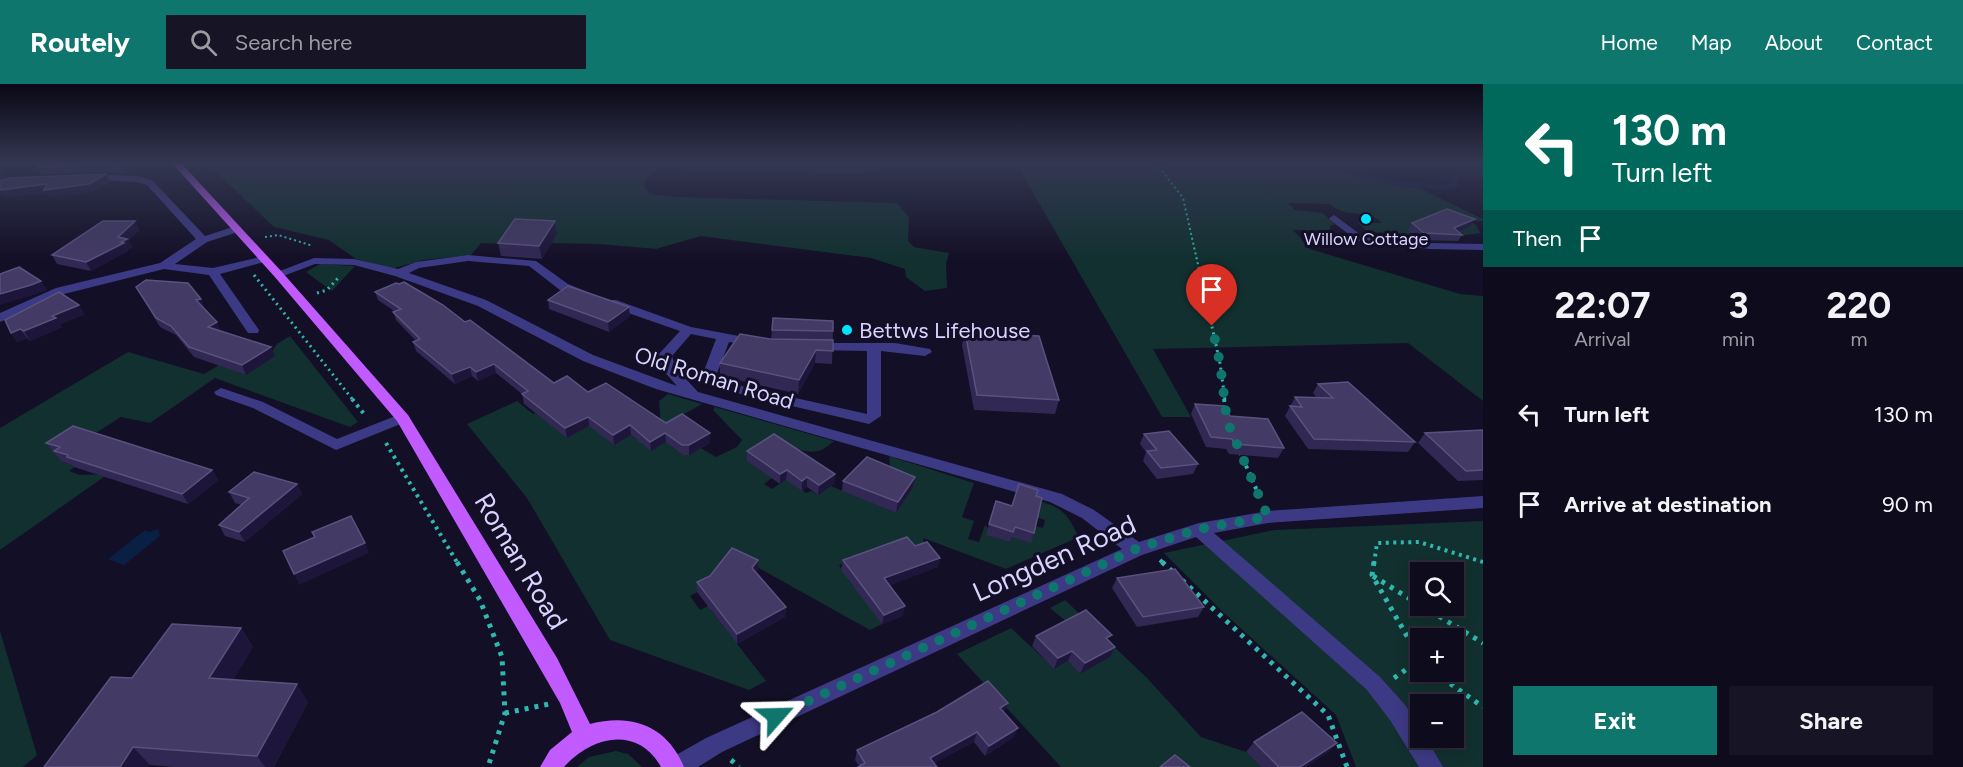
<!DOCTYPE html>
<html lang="en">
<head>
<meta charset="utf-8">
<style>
  body { margin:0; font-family:Figtree,sans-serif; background:#171425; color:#f1f3f6; height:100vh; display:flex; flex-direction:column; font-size:22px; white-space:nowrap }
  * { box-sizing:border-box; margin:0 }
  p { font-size:20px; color:#9b9ba3 }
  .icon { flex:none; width:33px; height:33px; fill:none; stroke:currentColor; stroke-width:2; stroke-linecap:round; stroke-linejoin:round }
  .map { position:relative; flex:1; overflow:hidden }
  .panel { display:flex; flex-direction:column; background:#0e0b1c; width:480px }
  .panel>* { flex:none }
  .banner { background:#00695c; color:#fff; overflow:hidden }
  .buttons { position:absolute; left:1410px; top:478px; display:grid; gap:12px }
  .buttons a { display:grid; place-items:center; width:54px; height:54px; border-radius:0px; background:#0e0b1c; box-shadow:0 3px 15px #0003,0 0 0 2px #2e2b3b; font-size:30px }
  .pin { position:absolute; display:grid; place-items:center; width:51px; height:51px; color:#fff; margin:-62px -26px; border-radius:50% 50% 50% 0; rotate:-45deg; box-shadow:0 0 6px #0007 }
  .pin .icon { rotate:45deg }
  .me { position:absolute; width:66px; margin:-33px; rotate:65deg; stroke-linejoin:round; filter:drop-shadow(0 0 4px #0008) }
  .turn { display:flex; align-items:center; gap:21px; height:126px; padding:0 30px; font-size:27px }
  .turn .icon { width:78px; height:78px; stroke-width:2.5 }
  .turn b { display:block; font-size:42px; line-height:51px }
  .then { display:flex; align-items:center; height:57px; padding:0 30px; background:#0003; gap:12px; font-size:22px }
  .eta { display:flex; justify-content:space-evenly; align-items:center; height:102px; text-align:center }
  .eta b { font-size:36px; font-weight:700; line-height:42px }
  .primary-button { display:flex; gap:12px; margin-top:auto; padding:12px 30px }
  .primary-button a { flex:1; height:69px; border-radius:0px; background:#0f766e; color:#fff; font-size:24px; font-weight:700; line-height:69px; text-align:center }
  .primary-button a+a { background:#171425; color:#f1f3f6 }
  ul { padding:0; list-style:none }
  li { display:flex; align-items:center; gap:18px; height:90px; padding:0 30px }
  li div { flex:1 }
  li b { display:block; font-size:22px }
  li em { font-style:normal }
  header { display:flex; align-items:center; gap:36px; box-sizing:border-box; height:84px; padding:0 30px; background:#0f766e; color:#fff }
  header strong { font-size:28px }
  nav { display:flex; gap:33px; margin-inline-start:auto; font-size:21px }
  .search { width:420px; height:54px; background:#171425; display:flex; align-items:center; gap:15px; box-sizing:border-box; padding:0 21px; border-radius:0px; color:#9b9ba3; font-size:22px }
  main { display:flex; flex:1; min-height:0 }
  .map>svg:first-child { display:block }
</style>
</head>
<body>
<header>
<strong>Routely</strong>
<div class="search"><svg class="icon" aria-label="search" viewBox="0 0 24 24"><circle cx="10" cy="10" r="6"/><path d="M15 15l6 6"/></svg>Search here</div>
<nav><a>Home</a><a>Map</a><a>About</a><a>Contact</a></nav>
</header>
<main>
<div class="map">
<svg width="1483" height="683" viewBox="0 0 1483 683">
  <rect width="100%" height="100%" fill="#130f26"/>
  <g fill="#12302f" fill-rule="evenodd">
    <polygon points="207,79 901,79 856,90 658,84 646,94 644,103 651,110 675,113 897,119 909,133 908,157 914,163 949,169 946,180 947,204 925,207 906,193 905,185 871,174 701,152 656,165 599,160 551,159 556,150 509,160 481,159 471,171 424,176 391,185 356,175 329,156 274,143"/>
    <path d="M1016,79H1236L1237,82L1269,79H1326L1361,95L1421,105L1483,135V137H1470L1477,142L1480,149C1457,154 1434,150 1411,147L1416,152L1400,151L1398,149L1368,148L1358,139H1382C1368,124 1345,135 1330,120L1288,119L1295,126L1323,129L1335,141H1331L1329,147L1293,146L1310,165L1460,210L1483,212V317L1408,259L1153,265L1191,333H1162Z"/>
    <polygon points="320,180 355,182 332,207 306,188"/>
    <polygon points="290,252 358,338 350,343 215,294 150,339 121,333 88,354 67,373 76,382 69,387 80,391 108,390 0,466 0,344 128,268 204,290 219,281 246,291 275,272 270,270 277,260"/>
    <polygon points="668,310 702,320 661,343 659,317"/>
    <path d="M517,317L533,330L545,323L584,337L614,361L630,351L638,356L666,358L689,371L701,364L716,373L737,363L742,356L713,326L715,323L834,357C819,370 815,369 795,365L772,394L764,400L772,405L788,394L806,409L811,407L818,411L831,402L896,429L889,372L974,399L962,433L974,437L968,455L979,458L985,441L997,454L1010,458L1012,453L1035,442L1043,444L1045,436L1036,433L1035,416C1062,423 1066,428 1079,453L1006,485L923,454L925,467L894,462L839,481L852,501L862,497L882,540L870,546L734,470L717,498L690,512L700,526L712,520L710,525L766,597L749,606L610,556L527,414L467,340Z"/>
    <path d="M1483,437V683H1356L1336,631L1223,528L1164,469L1275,446ZM1420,489H1454V522H1420ZM1420,555H1454V588H1420ZM1420,621H1454V654H1420Z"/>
    <polygon points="1065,516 1147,594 1201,653 1246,668 1261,683 1061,683 957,570 1011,544 1054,584 1068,577 1080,590 1072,542 1050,524"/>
    <polygon points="0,547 37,671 23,683 0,683"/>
    <polygon points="616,667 628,670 642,683 577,683 589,673"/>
  </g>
  <polygon fill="#0a1f44" points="158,445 160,452 124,481 108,475 145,446 149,448"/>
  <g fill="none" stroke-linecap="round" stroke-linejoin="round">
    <path stroke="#0a1f44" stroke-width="5" d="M1330,79C1369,100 1410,103 1454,102L1456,100L1453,95L1462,88L1483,89"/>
    <g stroke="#2fb8b0" stroke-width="2" stroke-dasharray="2 3" stroke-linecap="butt">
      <polyline points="1156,79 1183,114 1199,185"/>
      <polyline points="265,153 278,151 313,162"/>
    </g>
    <g stroke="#2fb8b0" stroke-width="3" stroke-dasharray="2 4" stroke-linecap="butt">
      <polyline points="1199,184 1220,279 1225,316"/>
      <polyline points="254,191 353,316"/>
      <polyline points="317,209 327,206 339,193"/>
    </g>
    <g stroke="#2fb8b0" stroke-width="4" stroke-dasharray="3 4.5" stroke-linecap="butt">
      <polyline points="352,315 365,331"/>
      <polyline points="1224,315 1226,327"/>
      <polyline points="386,359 458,480"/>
      <polyline points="1240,368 1261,416"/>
      <polyline points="1160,476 1164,480"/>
      <polyline points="1374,480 1377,459 1419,458 1483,478"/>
    </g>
    <g stroke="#2fb8b0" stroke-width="5" stroke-dasharray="4 6" stroke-linecap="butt">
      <polyline points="457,478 480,516 502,573 505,629 488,683"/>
      <polyline points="1162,478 1174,489"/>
      <polyline points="1374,478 1372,491 1420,575"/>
      <polyline points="1373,492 1420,521"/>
      <polyline points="1182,496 1328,631 1347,683"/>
      <polyline points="1422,522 1483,559"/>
      <polyline points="1434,588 1483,623"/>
      <polyline points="1394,594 1420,576"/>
      <polyline points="505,629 549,620"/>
      <polyline points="731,676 739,683"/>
    </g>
    <g fill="#3d3a85" fill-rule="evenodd">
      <polygon points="88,90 138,92 153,97 205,152 233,143 241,143 241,147 207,158 175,180 213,184 264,172 268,173 268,177 220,190 259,246 258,249 248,249 209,191 164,185 64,210 0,238 0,229 56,204 160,179 196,155 147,101 137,98 85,95 85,91"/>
      <polygon points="1334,131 1361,151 1430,159 1483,160 1483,166 1430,165 1358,157 1330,136 1329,134"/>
      <polygon points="468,171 536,177 568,200 590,209 584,213 560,206 529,182 468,177 419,184 409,189 486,216 593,271 677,302 662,285 658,271 680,247 608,222 606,219 608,216 616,216 691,243 760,256 762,259 760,262 729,258 716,292 728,299 867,330 867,267 815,266 808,262 810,259 895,259 930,265 932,268 925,272 881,267 881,332 869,340 724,306 707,300 702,292 716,255 691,250 672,272 676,284 698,308 1062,410 1094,426 1139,458 1199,439 1268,427 1483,412 1483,424 1268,439 1214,449 1380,593 1406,622 1420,645 1420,654 1426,654 1443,683 1419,683 1390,636 1366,605 1196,453 1142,471 722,668 698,683 666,683 669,675 706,654 1122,465 1082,434 1050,418 656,305 583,277 478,222 395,192 354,181 315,180 278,194 272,190 314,174 354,175 398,185 416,178"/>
      <polygon points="221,304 263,318 337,355 398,331 408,331 410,334 408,337 336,366 253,324 216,311 214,308"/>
    </g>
    <path fill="#c25bff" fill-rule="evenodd" d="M172,79H181L282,188L408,331L557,574L590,640C632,629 667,642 684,683H661C638,641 591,652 564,683H540L550,666L572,648L560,619L397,337L274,192Z"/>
  </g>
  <g fill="#312854">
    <polygon points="132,79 134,84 124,90 111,88 41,90 37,83"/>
    <polygon points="555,137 557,150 542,175 501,172 498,159"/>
    <polygon points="1412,139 1471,142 1458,147 1462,151 1458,157 1420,156 1408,146"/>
    <polygon points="140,146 128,156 132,163 128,165 128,167 91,187 57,180 52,171"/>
    <polygon points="136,203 205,224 203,224 221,247 275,272 246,291 194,273 176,251 160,243"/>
    <polygon points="375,208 465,238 554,299 588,308 710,359 689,371 683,371 666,358 651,367 631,351 614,361 589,342 567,354 524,320 522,310 496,289 478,297 472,292 455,300 416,267 413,258 416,257 396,236 393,228 394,227 378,216"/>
    <polygon points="548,216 630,232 609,248 549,225"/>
    <polygon points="85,230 60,240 62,243 30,257 27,254 17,258 11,249 5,236"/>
    <polygon points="772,246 833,247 832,280 815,279 798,310 720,292 720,279 771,255"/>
    <polygon points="965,248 1059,316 1055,330 974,326 962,261"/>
    <polygon points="1318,300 1415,358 1408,368 1308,365 1285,332 1295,313 1317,314 1313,309"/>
    <polygon points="1195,320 1230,332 1284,364 1278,374 1229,370 1226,365 1206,363 1191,330"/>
    <polygon points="1483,346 1483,396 1458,397 1418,359 1425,349"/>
    <polygon points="1144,350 1198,380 1193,390 1157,395 1143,377 1146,368 1140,360"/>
    <polygon points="46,359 212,386 218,396 188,420 74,383 72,381 61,377"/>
    <polygon points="747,367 835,390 834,400 818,411 807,403 802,407 786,396 780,400 747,377"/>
    <polygon points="843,397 913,403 896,429 842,407"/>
    <polygon points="297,400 302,410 245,458 225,452 219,441 242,421 235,419 229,408"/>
    <polygon points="1036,412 1034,449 1031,459 1012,453 1010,458 986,451 989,440 1012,422"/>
    <polygon points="915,462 940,474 938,483 889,501 903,532 882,540 841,486 843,476"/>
    <polygon points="758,476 758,486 756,488 786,523 785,533 737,560 697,508 697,498"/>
    <polygon points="1117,494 1204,523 1198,533 1137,543 1112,504"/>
    <polygon points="241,544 253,563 233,596 308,618 274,683 174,683 150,681 44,683 132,594"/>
    <polygon points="1036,552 1109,557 1115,563 1110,573 1080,590 1068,577 1054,585 1032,562"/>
    <polygon points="1004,629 1014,653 985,672 974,658 934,679 859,682 855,676 857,666"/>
    <polygon points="1254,658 1337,659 1328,668 1306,683 1261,683 1246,668"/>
  </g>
  <g fill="#1d163a">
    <polygon points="0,79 5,79 4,94 2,96 106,90 110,98 93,108 49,114 46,109 6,114 3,110 3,112 0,112"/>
    <polygon points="126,79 132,79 134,84 124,90 121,82"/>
    <polygon points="1475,135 1471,142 1450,151 1454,144"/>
    <polygon points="135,137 140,146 128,156 132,163 128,165 128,167 91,187 86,178 118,153"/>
    <polygon points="555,137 557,150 542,175 539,162"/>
    <polygon points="41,197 47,206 37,210 0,221 0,210"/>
    <polygon points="201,215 205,224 200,225 196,216"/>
    <polygon points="79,221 85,230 60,240 62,243 30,257 24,247 52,232"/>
    <polygon points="629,223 630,232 609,248 608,238"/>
    <polygon points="217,238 221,248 208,243"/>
    <polygon points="20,245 27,254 17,258 11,249"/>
    <polygon points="271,263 275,272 246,291 242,281"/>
    <polygon points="816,266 815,279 798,310 799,296"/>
    <polygon points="494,280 496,289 478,297 476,288"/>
    <polygon points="470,283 472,292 455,300 452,290"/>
    <polygon points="588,333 589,342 567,354 565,344"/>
    <polygon points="630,341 631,351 614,361 613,351"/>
    <polygon points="665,349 666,358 651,367 650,358"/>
    <polygon points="710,349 710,359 689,371 689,361"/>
    <polygon points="212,386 218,396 188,420 182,410"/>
    <polygon points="787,386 786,396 780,400 780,390"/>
    <polygon points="835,390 834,400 818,411 819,401"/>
    <polygon points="807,393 807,403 802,407 802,397"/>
    <polygon points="915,393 913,403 896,429 898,418"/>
    <polygon points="297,400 302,410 245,458 239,448"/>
    <polygon points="365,459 369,469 299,501 294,490"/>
    <polygon points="940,474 938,483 883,504 884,494"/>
    <polygon points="758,476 758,486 752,494 752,484"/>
    <polygon points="905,522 903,532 882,540 884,531"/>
    <polygon points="786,523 785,533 737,560 737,550"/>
    <polygon points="241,544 253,563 223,613 209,594"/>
    <polygon points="1115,563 1110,573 1080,590 1085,579"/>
    <polygon points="1072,567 1068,577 1054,585 1058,574"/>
    <polygon points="297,600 308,618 274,683 265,683 257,672"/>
    <polygon points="1008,619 1004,629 1000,624"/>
    <polygon points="1018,644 1014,653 985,672 989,662"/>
    <polygon points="977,648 974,658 927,683 930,674"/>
    <polygon points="1337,659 1328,668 1306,683 1300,683"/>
    <polygon points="133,663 150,681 149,683 120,683"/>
  </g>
  <g fill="#433a66" stroke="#5a527e" stroke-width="1.5">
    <polygon points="37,79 126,79 121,82 107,80 37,83"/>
    <polygon points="106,90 89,100 44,106 47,100 1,106 0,104 0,97 9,94"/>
    <polygon points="1447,125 1475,135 1454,144 1462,151 1424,149 1412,139"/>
    <polygon points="515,135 555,137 539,162 498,159"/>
    <polygon points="103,137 135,137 118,153 127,155 121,158 124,159 86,178 52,171"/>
    <polygon points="19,183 41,197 31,201 0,210 0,190"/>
    <polygon points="146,196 188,199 201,215 196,216 217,238 208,243 271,263 242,281 189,263 171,242 156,234 136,203"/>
    <polygon points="404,198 443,221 465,238 470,236 554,299 567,292 588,308 606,299 666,339 682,330 710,349 689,361 682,361 665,349 650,358 630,341 613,351 588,333 565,344 522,310 528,307 494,280 476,288 470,283 452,290 413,258 420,255 393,228 401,225 375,208 396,199 399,200"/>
    <polygon points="568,202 629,223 608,238 548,216"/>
    <polygon points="59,208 79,221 52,232 56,234 24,247 20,245 11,249 5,236"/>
    <polygon points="773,234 833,237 833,247 772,246"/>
    <polygon points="965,248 1039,252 1059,316 977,311"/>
    <polygon points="740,250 770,255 833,256 833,267 816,266 799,296 720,279"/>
    <polygon points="1348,298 1415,358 1314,355 1290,322 1302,323 1295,313 1333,314 1318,300"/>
    <polygon points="1195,320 1225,322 1230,332 1268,335 1284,364 1234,360 1232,355 1211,353"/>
    <polygon points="73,342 212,386 182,410 67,373 68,371 54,367 60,363 46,359"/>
    <polygon points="1483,346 1483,386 1466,387 1425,349"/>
    <polygon points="1169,347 1198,380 1161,384 1147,367 1157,366 1144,350"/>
    <polygon points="774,350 835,390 819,401 807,393 802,397 787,386 780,390 747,367"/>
    <polygon points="867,373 915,393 898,418 843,397"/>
    <polygon points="254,388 297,400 239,448 219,441 249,414 229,408"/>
    <polygon points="1019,400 1038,406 1036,412 1042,414 1034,449 1015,443 1013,448 989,440 996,417 1012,422"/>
    <polygon points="351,432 365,459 294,490 283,467 315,453 312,448"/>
    <polygon points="907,453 915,462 927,458 940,474 884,494 905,522 884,531 843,476"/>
    <polygon points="732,464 758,476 752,484 786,523 737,550 697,498 710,492"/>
    <polygon points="1175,485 1204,523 1143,533 1117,494"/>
    <polygon points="1086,526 1112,551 1106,554 1115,563 1085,579 1072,567 1058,574 1036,552"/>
    <polygon points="172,540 241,544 209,594 297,600 257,672 133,663 120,683 44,683 111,593 132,594"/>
    <polygon points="988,597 1008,619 1000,624 1018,644 989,662 977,648 930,674 937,683 858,683 865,679 857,666 937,628"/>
    <polygon points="1302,628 1337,659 1300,683 1279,683 1254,658"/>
    <polygon points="1175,671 1190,683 1160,683"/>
  </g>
  <linearGradient id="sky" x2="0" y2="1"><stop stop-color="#0a0815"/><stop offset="0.45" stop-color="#333752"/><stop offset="1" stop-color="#333752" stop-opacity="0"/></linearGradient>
  <rect width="1483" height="175" fill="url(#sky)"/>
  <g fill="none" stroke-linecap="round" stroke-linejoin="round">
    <polyline stroke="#0f766e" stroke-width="10" stroke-dasharray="0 18" points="776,632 1136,465 1199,445 1268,433 1227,337 1220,279 1212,242"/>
  </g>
  <g fill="#00e5ff" stroke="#130f26" stroke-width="2">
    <circle cx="1366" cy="135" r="6"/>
    <circle cx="847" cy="246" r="6"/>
  </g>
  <g text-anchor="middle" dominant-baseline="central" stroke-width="6" stroke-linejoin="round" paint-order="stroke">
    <g font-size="18" fill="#d9d4ff" stroke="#130f26">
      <text x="1366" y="155">Willow Cottage</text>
    </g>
    <g font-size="22" fill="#d9d4ff" stroke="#130f26" text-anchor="start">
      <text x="859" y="246">Bettws Lifehouse</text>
    </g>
    <g font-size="22" fill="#d9d4ff" stroke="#130f26">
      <text transform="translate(714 294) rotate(17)">Old Roman Road</text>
    </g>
    <g font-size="27" fill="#d9d4ff" stroke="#130f26">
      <text transform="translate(1054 474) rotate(-24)">Longden Road</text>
      <text transform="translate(521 477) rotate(59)">Roman Road</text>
    </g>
  </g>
</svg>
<div class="buttons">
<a><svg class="icon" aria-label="search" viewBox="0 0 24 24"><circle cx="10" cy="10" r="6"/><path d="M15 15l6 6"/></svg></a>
<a>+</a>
<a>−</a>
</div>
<div class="pin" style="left:1212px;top:242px;background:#d93025"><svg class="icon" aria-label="arrive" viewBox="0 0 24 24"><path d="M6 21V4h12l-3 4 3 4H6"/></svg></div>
<svg class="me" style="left:776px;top:632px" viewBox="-20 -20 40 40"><path d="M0-17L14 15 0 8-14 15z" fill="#0f766e" stroke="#fff" stroke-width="4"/></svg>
</div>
<section class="panel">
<div class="banner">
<div class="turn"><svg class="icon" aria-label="left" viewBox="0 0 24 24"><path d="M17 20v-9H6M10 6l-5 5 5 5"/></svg><div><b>130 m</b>Turn left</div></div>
<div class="then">Then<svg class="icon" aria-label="arrive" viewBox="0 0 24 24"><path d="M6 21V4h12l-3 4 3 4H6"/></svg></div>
</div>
<div class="eta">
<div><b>22:07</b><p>Arrival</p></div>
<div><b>3</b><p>min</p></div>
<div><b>220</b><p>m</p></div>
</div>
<ul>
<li><svg class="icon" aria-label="left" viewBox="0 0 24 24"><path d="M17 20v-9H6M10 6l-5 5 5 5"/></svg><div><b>Turn left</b></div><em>130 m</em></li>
<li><svg class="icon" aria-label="arrive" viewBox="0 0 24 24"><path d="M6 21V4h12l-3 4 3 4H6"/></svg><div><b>Arrive at destination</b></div><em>90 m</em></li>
</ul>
<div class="primary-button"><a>Exit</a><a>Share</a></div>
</section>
</main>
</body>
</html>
